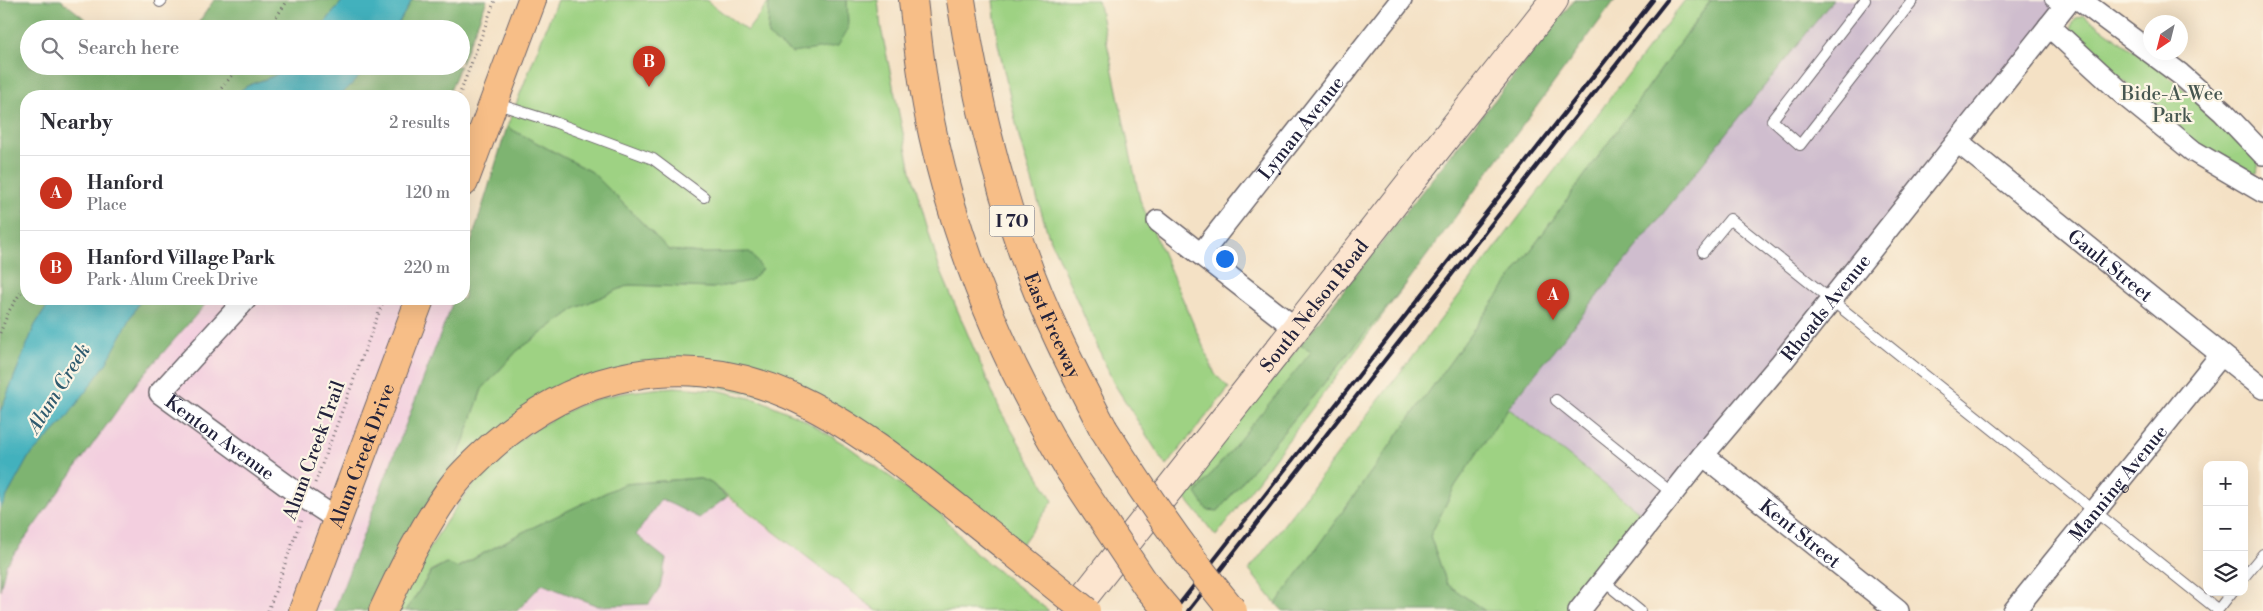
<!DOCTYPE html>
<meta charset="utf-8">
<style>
:root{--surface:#fff;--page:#f2f2f3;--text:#2b2b33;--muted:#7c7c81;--line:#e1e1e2;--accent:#c8321e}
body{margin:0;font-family:"Libre Bodoni",serif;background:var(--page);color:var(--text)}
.controls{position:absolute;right:15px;bottom:15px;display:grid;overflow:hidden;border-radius:10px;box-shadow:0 5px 20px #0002}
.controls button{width:45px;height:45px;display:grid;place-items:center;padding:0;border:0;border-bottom:1px solid var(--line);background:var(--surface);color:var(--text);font:25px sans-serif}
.compass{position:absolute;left:2143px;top:15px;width:45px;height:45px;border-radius:50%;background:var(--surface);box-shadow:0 5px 20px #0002;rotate:215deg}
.you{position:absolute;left:1224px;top:258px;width:18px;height:18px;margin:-12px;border:4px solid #fff;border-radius:50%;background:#1a73e8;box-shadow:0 0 0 8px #1a73e833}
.badge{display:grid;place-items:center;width:32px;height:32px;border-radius:50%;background:var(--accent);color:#fff;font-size:16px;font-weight:700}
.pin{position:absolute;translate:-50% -41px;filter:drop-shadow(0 1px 2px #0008)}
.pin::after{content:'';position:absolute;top:26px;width:18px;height:15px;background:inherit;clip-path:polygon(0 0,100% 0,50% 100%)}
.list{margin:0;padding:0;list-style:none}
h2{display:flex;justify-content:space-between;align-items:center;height:65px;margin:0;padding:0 20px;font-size:21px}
h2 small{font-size:16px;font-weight:400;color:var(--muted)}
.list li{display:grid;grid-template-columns:32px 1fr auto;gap:15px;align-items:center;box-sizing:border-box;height:75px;padding:0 20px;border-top:1px solid var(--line)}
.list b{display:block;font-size:19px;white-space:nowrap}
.list p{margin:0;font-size:16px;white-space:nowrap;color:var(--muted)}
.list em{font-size:16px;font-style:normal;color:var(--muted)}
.icon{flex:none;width:28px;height:28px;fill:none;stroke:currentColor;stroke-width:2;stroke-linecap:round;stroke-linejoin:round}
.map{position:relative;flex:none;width:2263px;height:611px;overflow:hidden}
.search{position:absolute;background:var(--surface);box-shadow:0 5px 20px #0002;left:20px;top:20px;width:450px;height:55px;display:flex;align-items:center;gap:12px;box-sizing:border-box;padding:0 18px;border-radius:28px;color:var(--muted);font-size:19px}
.panel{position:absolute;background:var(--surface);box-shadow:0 5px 20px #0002;left:20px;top:90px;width:450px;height:215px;border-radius:20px}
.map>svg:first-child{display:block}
.built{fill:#f3cfdf}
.industrial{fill:#cfbdce}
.green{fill:#9ed283;stroke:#607a5f}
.forest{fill:#7eb471;stroke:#506b56}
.water{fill:#42b1bd;stroke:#326a7c}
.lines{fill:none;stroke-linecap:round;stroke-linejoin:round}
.lane-casing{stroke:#6c656b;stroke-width:12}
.street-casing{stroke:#6c656b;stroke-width:24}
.secondary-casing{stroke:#6c656b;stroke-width:30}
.primary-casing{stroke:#6c656b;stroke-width:30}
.highway-casing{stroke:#6c656b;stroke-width:30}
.path{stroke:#6c656b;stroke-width:3;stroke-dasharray:1 4;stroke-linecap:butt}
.lane{stroke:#fff;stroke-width:10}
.street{stroke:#fff;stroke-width:21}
.secondary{stroke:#fce5cf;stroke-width:28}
.primary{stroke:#f7be87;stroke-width:28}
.highway{stroke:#f7be87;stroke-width:28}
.rail{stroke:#22223b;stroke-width:4}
.highway-bridge-casing{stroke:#6c656b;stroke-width:30;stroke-linecap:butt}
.highway-bridge{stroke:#f7be87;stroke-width:28}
.labels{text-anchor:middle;stroke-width:4.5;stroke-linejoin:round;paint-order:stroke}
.shield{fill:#fcf5e5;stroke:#63616e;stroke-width:1}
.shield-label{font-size:18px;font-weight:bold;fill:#22223b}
.park-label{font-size:19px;fill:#475751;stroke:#fcf5e5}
.street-label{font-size:19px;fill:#22223b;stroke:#fcf5e5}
.water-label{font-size:20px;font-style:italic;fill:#2f5b6f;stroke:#fcf5e5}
</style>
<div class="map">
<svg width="2263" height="611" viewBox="0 0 2263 611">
<rect width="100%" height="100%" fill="#fcf5e5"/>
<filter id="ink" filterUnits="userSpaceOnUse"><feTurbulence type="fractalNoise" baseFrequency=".02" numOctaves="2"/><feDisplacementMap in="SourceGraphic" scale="10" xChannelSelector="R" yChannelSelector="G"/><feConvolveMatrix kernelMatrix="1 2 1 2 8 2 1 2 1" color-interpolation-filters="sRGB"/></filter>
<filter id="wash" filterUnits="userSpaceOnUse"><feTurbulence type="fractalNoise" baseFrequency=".0096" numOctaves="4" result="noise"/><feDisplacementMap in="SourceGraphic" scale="20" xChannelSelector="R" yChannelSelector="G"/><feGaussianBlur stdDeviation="1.12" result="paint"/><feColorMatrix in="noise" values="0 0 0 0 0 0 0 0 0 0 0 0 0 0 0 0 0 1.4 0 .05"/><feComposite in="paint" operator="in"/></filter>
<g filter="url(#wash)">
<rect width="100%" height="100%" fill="#f4e1c5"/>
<path class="built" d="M210,299H432L452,305L334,611H0V590L6,565L139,380Z
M727,497L877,611H517L542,584L598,606L635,535L661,499L699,518Z"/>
<path class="industrial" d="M1833,0H2068L1647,518L1508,408Z"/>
<path class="green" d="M557,0H706L747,31L769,2L768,36L848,29L847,0H878L881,28L911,171L939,267L1001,412L1053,501L1022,544L836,411L623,367L453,471L482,389L517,351L576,308L629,285L713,288L701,253L669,250L592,172L507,127Z
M993,0H1098L1140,200L1215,374L1229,388L1166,466L1113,382L1048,234L1020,141L998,44Z
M1685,0H1711L1276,604L1249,570Z
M2083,15L2162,71L2206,108L2259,161L2257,173H2245L2196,147L2072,34L2071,26L2076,18Z
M1406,284L1216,536L1182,494L1300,345L1313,351L1196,493L1218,511Z
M674,387L717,390L762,401L801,418L849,447L940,513L975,553L1049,611H877L711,483L698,478L624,484L523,532L456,568L446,563L432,570L406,611H395C439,529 477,456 564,413C572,409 580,404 588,402C615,392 646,390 674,387Z
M1508,408L1647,518L1574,611H1485L1447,584L1430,536L1455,486Z"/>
<path class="forest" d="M0,0H61L98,29H29V66H287C273,83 247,79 236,96H26V299H52L35,325L0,412Z
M214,0H343L320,29H194Z
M412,0H487L461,64V29H395Z
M769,0H847L848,29L838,46L792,53L768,36Z
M1574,0H1615L1406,284L1218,511L1207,510L1196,493L1312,351L1300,345Z
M1711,0H1833L1508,408L1455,486L1430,536L1447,584L1485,611H1283L1276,604Z
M370,66H460L448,96H340Z
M507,127L592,172L669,250L701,253L750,252L762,269L750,281L713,288L629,285L576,308L517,351L482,389L453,471L414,529L368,611H334L454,299H464V266Z
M141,299H210L139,380L6,565L0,590V509L28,458L65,420Z
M698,478L711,483L727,497L699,518L661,499L636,535L666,559L660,587L649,604L598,606L542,584L517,611H406L432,571L446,563L457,568L523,532L624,484Z"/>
<path class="water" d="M343,0H412L395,29H320Z
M287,66H370L340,96H236C246,79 273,83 287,66Z
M52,299H141L106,364L65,420L28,458L0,509V412L35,325Z"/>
</g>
<g filter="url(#ink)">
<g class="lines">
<defs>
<path id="lane" d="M1865,0L1772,120L1800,145L1913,0
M2050,0L2062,9
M160,2L162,0
M494,103L554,122L653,159L704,197
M1703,252L1730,219L2218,610
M1556,400L1672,493
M2244,577L2263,554
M1602,580L1640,611
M2217,611L2232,592"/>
<g id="street">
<path d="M2080,0L2180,74L2223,112L2263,154"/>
<path d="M2049,26L2123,94L2193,151L2263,192"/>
<path id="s1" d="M1958,142L2263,388"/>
<path d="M1158,221L1295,328"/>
<path id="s2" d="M1201,254L1401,0"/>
<path id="s3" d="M246,299L160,393L297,493L337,519"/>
<path id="s4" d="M1703,455L1898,611"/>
<path id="s5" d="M1579,611L1703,455L1781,363L2070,0"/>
<path id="s6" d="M2014,611L2221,355"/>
</g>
<g id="secondary">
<path id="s7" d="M1073,611L1554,0"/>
</g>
<g id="primary">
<path d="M464,182L532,0"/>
<path id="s8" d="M303,611L420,299"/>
</g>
<g id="highway">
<path d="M913,0C918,45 923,90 933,135C959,253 1007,368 1070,471"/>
<path id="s9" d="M961,0C974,86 994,171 1023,253C1044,314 1074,372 1103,428"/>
<path d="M383,611C403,568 424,525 452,487C463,472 478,459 491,447C575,372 683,349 789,395C867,429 942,497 1009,549"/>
</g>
</defs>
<use href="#lane" class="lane-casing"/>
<use href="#street" class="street-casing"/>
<use href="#secondary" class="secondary-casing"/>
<use href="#primary" class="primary-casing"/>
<use href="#highway" class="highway-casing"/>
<path class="path" d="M268,29L288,0
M215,96L240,66
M459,96L495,0
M0,333L9,311L26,284
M315,483L384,299
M268,611L302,517"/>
<use href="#lane" class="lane"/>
<use href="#street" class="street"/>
<use href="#secondary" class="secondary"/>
<use href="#primary" class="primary"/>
<use href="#highway" class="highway"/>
<path class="rail" d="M1174,611L1653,0
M1188,611L1667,0"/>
<defs>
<path id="highway-bridge" d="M1103,428C1143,492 1185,553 1233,611
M1070,471L1146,585L1168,611
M1009,549L1086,611"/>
</defs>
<use href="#highway-bridge" class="highway-bridge-casing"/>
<use href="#highway-bridge" class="highway-bridge"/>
</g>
</g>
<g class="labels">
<rect class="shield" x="989.5" y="205.5" width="45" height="31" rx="4"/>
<g class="shield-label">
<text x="1012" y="227">I 70</text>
</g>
<g class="park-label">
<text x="2172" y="100">Bide-A-Wee<tspan x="2172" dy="22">Park</tspan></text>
</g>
<g class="street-label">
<text dy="7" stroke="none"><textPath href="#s2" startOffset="161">Lyman Avenue</textPath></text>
<text dy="7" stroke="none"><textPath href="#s1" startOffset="196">Gault Street</textPath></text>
<text dy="7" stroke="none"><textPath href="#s7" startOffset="389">South Nelson Road</textPath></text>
<text dy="7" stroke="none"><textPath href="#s5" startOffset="391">Rhoads Avenue</textPath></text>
<text dy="7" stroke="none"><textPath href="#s9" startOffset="339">East Freeway</textPath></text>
<text dy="7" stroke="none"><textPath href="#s3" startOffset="202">Kenton Avenue</textPath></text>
<text transform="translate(313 450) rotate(-70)" y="7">Alum Creek Trail</text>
<text dy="7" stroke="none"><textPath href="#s8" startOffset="166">Alum Creek Drive</textPath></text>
<text dy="7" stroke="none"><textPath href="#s6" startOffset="165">Manning Avenue</textPath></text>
<text dy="7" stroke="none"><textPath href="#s4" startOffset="125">Kent Street</textPath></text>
</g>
<g class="water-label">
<text transform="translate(58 388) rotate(-58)" y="7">Alum Creek</text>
</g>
</g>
</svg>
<div class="controls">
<button>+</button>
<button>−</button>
<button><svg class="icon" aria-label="layers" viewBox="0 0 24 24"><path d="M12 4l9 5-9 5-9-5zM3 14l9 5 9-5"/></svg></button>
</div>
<svg class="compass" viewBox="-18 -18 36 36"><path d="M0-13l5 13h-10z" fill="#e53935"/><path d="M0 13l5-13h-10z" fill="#7c7c81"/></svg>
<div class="you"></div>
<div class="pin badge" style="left:1553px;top:320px">A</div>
<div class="pin badge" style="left:649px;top:87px">B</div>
<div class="search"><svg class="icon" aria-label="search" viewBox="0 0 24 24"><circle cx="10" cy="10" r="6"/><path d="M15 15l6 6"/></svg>Search here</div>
<section class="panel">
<h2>Nearby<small>2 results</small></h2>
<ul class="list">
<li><span class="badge">A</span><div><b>Hanford</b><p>Place</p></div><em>120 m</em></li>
<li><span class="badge">B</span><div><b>Hanford Village Park</b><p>Park · Alum Creek Drive</p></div><em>220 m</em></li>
</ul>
</section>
</div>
